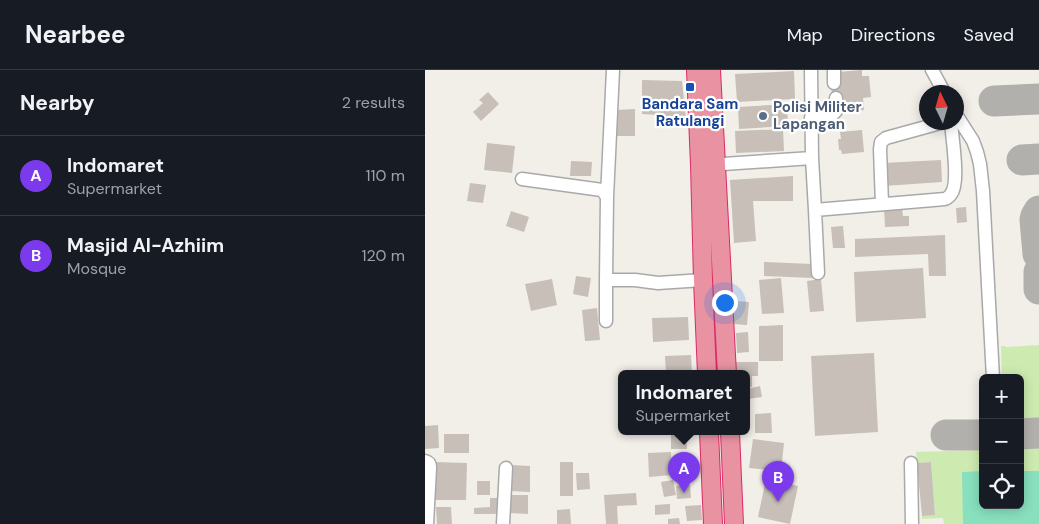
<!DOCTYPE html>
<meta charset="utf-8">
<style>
:root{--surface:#171b24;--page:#242831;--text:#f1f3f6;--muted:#9ea1a6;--line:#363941;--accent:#7c3aed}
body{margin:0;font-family:"DM Sans",sans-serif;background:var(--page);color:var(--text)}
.controls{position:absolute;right:15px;bottom:15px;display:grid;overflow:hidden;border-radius:8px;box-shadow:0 2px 12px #0003}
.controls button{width:45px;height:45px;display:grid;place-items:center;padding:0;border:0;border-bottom:1px solid var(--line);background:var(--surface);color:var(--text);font:25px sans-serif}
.compass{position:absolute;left:494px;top:15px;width:45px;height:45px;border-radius:50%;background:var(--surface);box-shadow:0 2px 12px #0003;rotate:355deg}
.you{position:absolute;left:299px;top:232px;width:18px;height:18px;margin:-12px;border:4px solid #fff;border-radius:50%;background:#1a73e8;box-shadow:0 0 0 8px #1a73e833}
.badge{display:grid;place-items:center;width:32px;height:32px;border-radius:50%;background:var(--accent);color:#fff;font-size:16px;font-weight:700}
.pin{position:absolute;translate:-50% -41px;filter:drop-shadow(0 1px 2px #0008)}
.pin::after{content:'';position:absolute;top:26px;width:18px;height:15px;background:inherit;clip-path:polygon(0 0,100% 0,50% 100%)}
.popup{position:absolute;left:193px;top:300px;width:132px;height:65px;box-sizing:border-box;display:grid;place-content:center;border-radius:8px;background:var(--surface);filter:drop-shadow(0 1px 4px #0005);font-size:16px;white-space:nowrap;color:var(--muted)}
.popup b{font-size:19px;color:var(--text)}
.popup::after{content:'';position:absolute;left:50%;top:100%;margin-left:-10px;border:10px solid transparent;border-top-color:var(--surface)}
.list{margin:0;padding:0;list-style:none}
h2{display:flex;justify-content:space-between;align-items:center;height:65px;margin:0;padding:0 20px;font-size:21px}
h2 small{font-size:16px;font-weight:400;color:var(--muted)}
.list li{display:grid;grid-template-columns:32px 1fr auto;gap:15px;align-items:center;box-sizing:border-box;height:80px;padding:0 20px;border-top:1px solid var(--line)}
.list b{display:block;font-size:19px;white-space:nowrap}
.list p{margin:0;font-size:16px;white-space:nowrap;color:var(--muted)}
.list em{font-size:16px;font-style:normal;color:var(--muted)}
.icon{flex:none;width:28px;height:28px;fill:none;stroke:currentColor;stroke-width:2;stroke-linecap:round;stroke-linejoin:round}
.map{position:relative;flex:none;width:614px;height:454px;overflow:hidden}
header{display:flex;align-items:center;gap:30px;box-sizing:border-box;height:70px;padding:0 25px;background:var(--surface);border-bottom:1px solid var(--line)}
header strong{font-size:24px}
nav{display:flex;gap:28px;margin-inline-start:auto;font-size:18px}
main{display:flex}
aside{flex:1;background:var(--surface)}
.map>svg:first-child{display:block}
.grass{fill:#cdebb0}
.pitch{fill:#88e0be}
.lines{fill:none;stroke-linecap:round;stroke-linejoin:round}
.taxiway{stroke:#b1b0ac;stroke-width:31}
.building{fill:#c7bfb8}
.minor-casing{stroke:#a9a9a9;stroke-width:15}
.highway-casing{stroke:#dc2a67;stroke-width:20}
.minor{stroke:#fff;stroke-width:12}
.highway{stroke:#e892a2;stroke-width:18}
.transit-dot{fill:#1a4fb4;stroke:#fff;stroke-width:2}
.service-dot{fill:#5c6f8a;stroke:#fff;stroke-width:2}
.labels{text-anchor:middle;stroke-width:4.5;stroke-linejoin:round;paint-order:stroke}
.transit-label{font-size:15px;font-weight:bold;fill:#164399;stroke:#fff}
.service-label{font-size:15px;font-weight:bold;fill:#4e5e75;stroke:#fff;text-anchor:start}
</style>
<header>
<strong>Nearbee</strong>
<nav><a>Map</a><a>Directions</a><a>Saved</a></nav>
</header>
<main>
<aside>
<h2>Nearby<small>2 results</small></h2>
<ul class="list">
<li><span class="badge">A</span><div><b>Indomaret</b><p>Supermarket</p></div><em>110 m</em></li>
<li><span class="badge">B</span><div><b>Masjid Al-Azhiim</b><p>Mosque</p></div><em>120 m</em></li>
</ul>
</aside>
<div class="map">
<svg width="614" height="454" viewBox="0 0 614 454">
<rect width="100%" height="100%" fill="#f2efe9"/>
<path class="grass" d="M614,275V352L595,353V308H577L576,276H580L581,277Z
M614,376V454H519L518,448L497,449V446L510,444L506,392L492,393L491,382L558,380V435H595V378Z"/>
<path class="pitch" d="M558,401V435H595V401H614V454H538L537,402Z"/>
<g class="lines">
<path class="taxiway" d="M569,31L614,29
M597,90L614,89
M614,141L611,146L610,150L613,184L614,185
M614,202V219
M595,364L614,363
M521,365H558"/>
</g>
<path class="building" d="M437,0V6H444L446,27L438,28L439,40L415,42L407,28L406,13L413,2Z
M369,1L370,29L312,32L310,4Z
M217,10L257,11L262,57L235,58L232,45L217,44Z
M63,22L74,34L56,51L48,42L58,33L54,30Z
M362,34L363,56L314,59L313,37Z
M210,39V66H192L191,40Z
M358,59L359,81L311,83L310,61Z
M437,60L439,82L417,84L416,80H414L413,69H416L415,62Z
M62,73L90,76L87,103L59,100Z
M516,90L517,112L459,116L458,93Z
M146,91L167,92L166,106H145Z
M368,106V131H328L331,171L309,173L305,110Z
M45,113L61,115L58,133L42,131Z
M477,137L478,146H484V156L460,157L459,138Z
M541,137L542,152L532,153L531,138Z
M86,141L104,147L99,162L81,156Z
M418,156L420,178H408L406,157Z
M520,165L521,206H504L503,184L430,187V169Z
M339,192L388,194V208L339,206Z
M498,198L501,248L431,252L429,202Z
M151,206L166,208L163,227L148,224Z
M356,208L359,243L337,244L334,210Z
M127,209L132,235L106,241L100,214Z
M396,209L399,241L385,242L382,211Z
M310,231L324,232L322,255L308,254Z
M172,238L175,270L160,271L157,240Z
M263,247L264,270L228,272L227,248Z
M358,255V291H334V256Z
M323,262L324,282L312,283L311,263Z
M449,283L453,362L390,366L386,286Z
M266,285L267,304L241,303L240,286Z
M311,292H333V306H327V317H322V304H311Z
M335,316L337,327L322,329V319Z
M346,343L347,363H330V344Z
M13,355L14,378L0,379V356Z
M246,362H262V379H246Z
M19,364H44V383H19Z
M328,369L359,373L356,401L324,398Z
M246,382L247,405L224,407L223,383Z
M10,392L42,393L41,430H9Z
M135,392H148V426H135Z
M506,392L510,445L497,446L492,393Z
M86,395L105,396V422L86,421Z
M151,403H164L165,419L152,420Z
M341,409L373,416L365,454L333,447Z
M248,410L251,425L239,427L236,412Z
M52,411H65V425H52Z
M265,415L266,428L252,429L251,416Z
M211,423L212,435L192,436L193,454H181L179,425Z
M85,425H103V444L84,443Z
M65,428H75L76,444H49V438L65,437Z
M245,434V444L230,445V435Z
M276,435L277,450L262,451L260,436Z
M11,437H26L27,454H12Z
M145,439L146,454H132V440Z
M254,448L255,454H243V449Z"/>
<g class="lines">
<defs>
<path id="minor" d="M386,0L387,88L390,140L520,129C521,129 525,126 526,124C535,113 527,68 526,52
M409,0V13
M507,0L519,22
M532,46L548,71L552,82L555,94L558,121L568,308
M386,48L408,44L411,41V28
M283,95L387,88
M97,109L177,120L182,127L181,210H210L233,213L278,210
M182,127L188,0
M457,134L455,79L456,72L461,68L519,52
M390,140L393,203
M181,251V210
M0,391C4,392 5,393 5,398L2,454
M486,393L487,454
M78,454L81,398"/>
<path id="highway" d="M271,0L275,95L278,210L282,304
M286,0L302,304
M284,362L288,454
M305,362L309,454"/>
</defs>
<use href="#minor" class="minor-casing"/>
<use href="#highway" class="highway-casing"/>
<use href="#minor" class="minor"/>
<use href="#highway" class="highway"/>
</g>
<rect class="transit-dot" x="260" y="12" width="10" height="10" rx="2.5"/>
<circle class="service-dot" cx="338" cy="46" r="5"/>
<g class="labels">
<g class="transit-label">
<text x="265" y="39">Bandara Sam<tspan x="265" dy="17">Ratulangi</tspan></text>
</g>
<g class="service-label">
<text x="348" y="42">Polisi Militer<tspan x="348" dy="17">Lapangan</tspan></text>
</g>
</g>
</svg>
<div class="controls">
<button>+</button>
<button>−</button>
<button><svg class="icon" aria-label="locate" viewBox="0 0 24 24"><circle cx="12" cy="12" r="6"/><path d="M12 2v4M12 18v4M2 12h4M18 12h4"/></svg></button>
</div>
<svg class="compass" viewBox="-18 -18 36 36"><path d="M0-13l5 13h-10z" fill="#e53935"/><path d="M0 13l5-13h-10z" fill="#9ea1a6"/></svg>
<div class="you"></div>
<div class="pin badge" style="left:259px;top:423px">A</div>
<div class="popup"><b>Indomaret</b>Supermarket</div>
<div class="pin badge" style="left:353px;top:432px">B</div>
</div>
</main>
